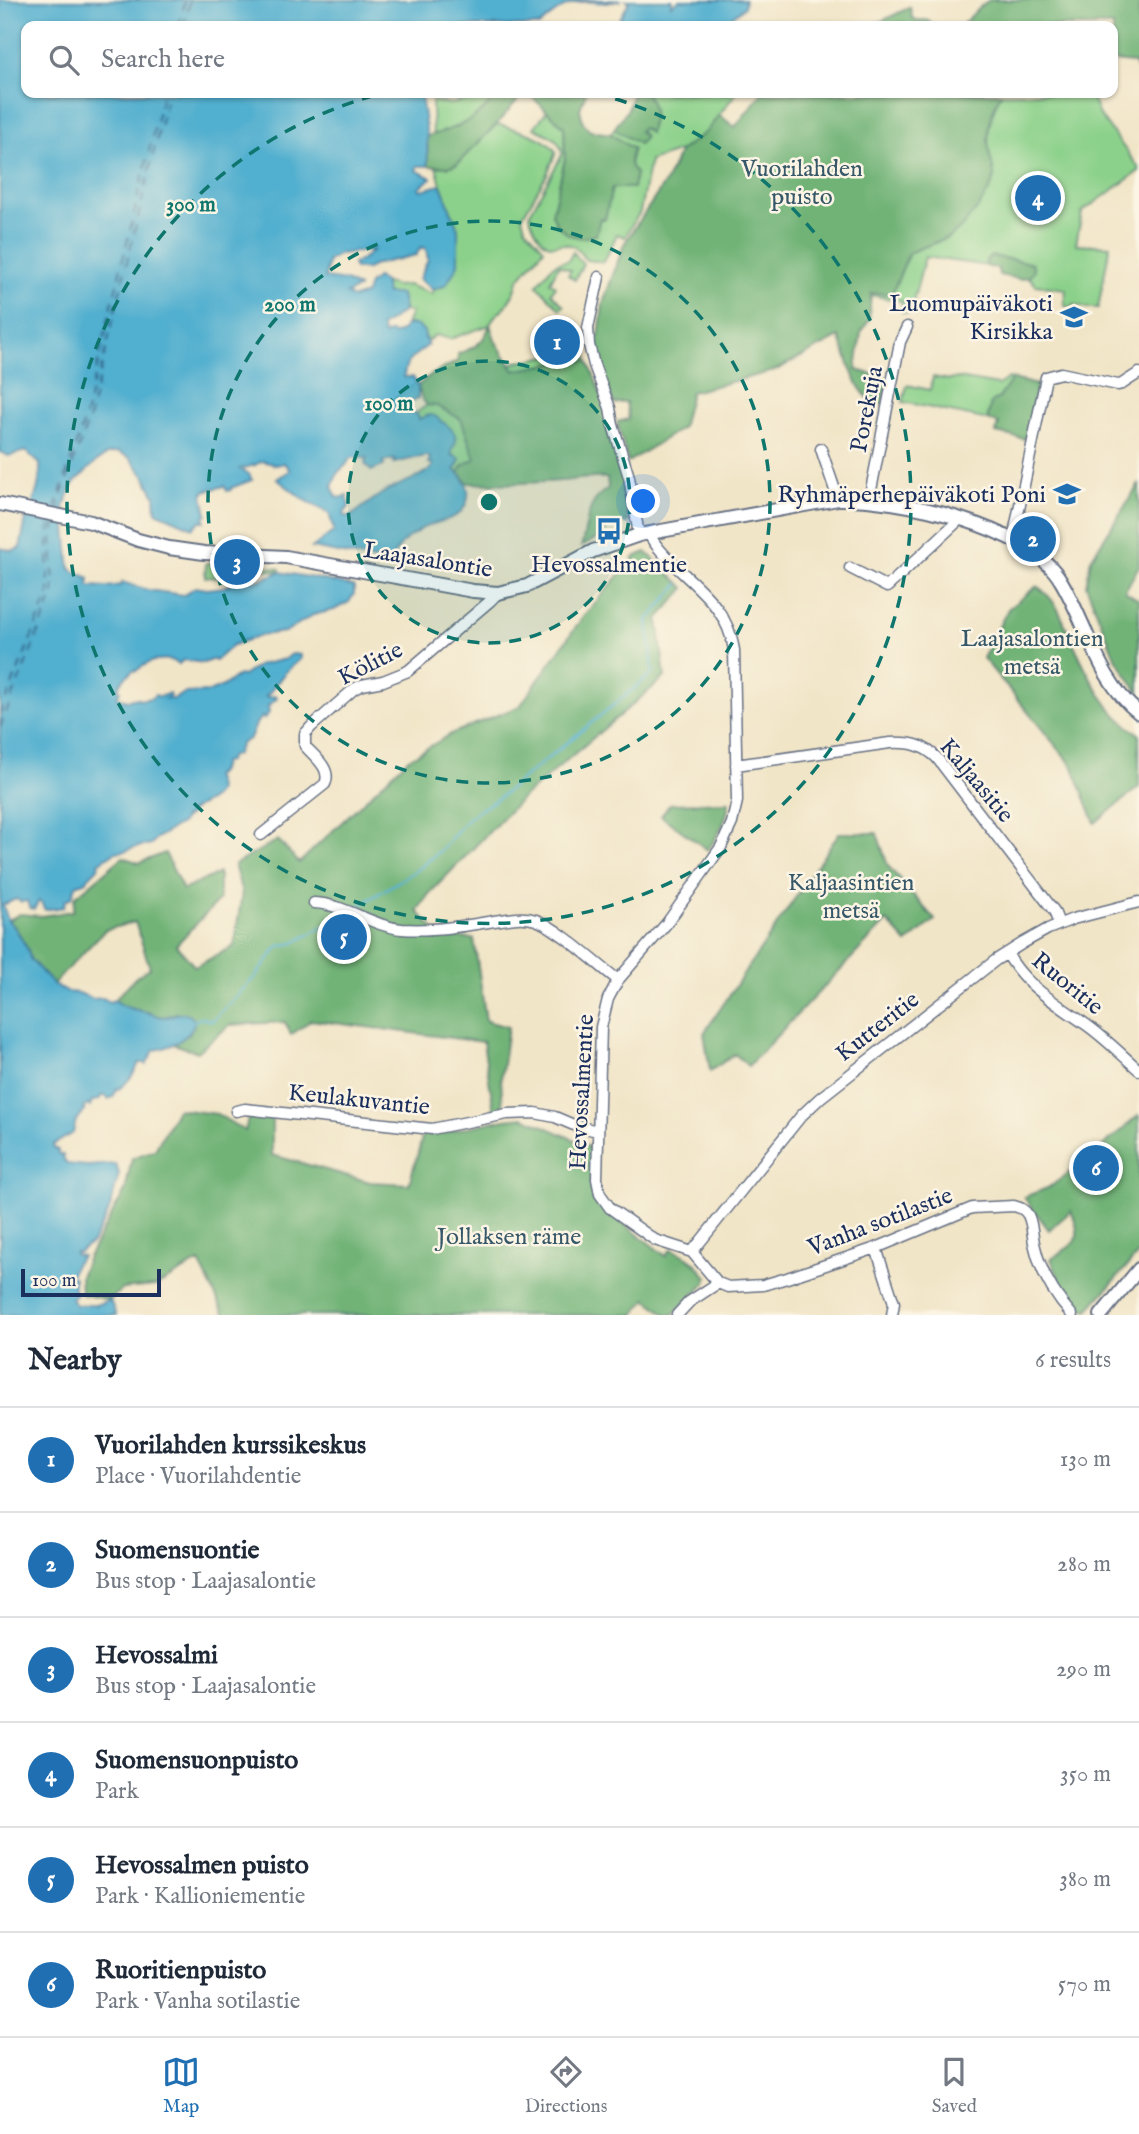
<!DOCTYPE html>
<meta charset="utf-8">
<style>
:root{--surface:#fff;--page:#f6f6f7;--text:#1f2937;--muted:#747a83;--line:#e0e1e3;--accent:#1f6fb2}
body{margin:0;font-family:"IM FELL English",serif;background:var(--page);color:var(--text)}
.scale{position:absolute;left:21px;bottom:18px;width:140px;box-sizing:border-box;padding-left:7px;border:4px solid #1b2f5e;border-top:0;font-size:19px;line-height:24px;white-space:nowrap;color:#1b2f5e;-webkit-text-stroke:5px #fcf5e5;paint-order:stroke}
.you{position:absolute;left:644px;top:502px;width:24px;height:24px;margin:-18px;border:5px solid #fff;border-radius:50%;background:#1a73e8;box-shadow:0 0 0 10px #1a73e833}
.badge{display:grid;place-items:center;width:46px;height:46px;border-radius:50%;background:var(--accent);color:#fff;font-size:23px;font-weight:700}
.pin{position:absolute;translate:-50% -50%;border:4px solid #fff;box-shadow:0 2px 7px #0006}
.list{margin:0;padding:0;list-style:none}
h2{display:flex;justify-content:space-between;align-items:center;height:91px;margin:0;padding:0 28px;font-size:30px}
h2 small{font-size:23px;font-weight:400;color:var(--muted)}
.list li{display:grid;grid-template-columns:46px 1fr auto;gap:21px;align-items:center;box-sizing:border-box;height:105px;padding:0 28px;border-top:2px solid var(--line)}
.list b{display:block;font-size:26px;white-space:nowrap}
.list p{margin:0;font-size:23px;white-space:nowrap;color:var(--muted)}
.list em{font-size:23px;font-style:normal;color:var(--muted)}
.icon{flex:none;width:38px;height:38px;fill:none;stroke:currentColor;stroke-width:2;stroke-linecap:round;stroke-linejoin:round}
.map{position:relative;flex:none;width:1139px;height:1315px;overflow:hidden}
.search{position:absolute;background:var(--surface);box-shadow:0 2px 5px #0004;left:21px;right:21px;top:21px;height:77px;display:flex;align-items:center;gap:18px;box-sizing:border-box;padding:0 24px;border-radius:14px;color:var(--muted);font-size:26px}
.sheet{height:721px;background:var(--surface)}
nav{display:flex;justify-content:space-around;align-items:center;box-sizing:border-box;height:98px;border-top:2px solid var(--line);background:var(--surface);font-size:19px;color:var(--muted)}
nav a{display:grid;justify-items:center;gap:4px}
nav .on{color:var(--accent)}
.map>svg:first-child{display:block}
.green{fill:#8cd18b;stroke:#548074;stroke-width:2}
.forest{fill:#71b377;stroke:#46716a;stroke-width:2}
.water{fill:#51afcf;stroke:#366f96;stroke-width:2;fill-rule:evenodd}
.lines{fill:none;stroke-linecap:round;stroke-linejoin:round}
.stream{stroke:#51afcf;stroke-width:2.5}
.ferry{stroke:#2b5580;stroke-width:2;stroke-dasharray:9 7;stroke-linecap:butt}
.minor-casing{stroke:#666f83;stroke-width:13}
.major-casing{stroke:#666f83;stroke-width:16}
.minor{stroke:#fff;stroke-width:10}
.major{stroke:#fff;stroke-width:12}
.ring{fill:none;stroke:#0f766e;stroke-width:3.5;stroke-dasharray:12 9}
.labels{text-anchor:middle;stroke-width:5;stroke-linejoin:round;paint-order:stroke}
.park-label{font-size:24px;fill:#375869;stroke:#fcf5e5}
.poi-label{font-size:24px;fill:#1b2f5e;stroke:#fcf5e5;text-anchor:end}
.street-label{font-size:24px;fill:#1b2f5e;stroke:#fcf5e5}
.centre{fill:#0f766e;stroke:#fcf5e5;stroke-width:3.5}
.ring-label{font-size:21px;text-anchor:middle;font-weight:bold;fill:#0f766e;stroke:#fcf5e5;stroke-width:5;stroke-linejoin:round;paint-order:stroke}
</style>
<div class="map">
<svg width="1139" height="1315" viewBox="0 0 1139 1315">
<rect width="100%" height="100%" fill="#fcf5e5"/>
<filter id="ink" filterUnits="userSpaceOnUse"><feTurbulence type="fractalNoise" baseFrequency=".0143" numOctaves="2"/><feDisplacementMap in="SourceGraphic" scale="14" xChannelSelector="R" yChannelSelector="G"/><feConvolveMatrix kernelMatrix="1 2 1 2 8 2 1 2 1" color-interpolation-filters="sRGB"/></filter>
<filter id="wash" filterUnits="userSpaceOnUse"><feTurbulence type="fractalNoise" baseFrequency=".00686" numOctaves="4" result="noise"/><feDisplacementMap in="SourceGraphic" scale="28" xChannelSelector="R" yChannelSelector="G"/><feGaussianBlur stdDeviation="1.57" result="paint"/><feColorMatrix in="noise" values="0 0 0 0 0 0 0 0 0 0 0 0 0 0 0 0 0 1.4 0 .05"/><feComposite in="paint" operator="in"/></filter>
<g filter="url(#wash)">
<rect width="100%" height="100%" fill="#f1e5c7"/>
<path class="green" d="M491,93H494C489,116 454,130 433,135L432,101L452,104Z
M633,93H736L706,132L680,151L650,161L640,212L625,237L617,234L604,262L586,260C579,251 575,244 563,244C559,244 555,246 551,245C540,244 530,222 530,213L562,155C561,138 548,135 534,128L547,111L564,127L565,159L553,215L605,219L615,172L611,134L628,109Z
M996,93H1067L1091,95L1098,113L1139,168V171L1082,212L1076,244L1110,246L1098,308H1087L1073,304L1072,307L1064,306L1066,289L1036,285L1023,271L925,257L910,313L902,312V301L865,294L984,131Z
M496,124C514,129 545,135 556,152L547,174L522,217L525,227L544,249L518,280L515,291L506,306L494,317L490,325L450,339L436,335L427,341L411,324L406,325L411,312L404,311L403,301L387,294L384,282L396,286L408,285L432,294L433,290L446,285L458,229L441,185L436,166L448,167L457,164Z
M573,252L583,264L575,280L568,275L571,270L559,265L550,282L556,286L551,293L564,306L560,309L537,285C548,273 551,261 568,261Z
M573,323H576L582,338L588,361H566L514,371L510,364L571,351L570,346L578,343Z
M933,377L950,380L958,378L998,385L1009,378L1037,385L1026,439L996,433L998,422L903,402L907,385L930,390Z
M427,405L437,406L461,418L475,459L465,464L459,472L455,470L460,459L452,455C451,441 443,419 430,415L419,419L415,414Z
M206,563L255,564L280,569V572L256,568L234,572L226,578L205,577Z"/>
<path class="forest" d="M990,0H1139V75L1134,63L1113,61V26H961L983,4Z
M910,7L912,18L917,20H928L933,26H872Z
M494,93H586L580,109L583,122L590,131L611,134L633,149C630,158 627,166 636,173L633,188H612L605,219L600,218L596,235L582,238L569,235L557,225L552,214L565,159L564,127L531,96L529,98L523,94L493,128L457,164L448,167L428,166L427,136C449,131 488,117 494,93Z
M633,93H646C655,107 655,118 649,133L643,128L639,131L645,137L639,144L614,129L628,109Z
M762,93H1001C992,110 986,130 989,150C990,159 994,168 994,177C992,193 963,229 949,237C936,243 922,247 909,253L892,294L871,293L869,320L861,333L856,370L888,378L882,405C854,398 849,359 839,337L774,371L691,392L682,428L628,462L617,422L629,419L626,402L614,404C605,382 592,359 593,336H599L603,303L624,244L666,181L680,151L706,132L719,115L735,127Z
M991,256L1032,263L1034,270L1029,277L1019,279L999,275L998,269L986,266V260Z
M490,325L496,342L514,371L566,361H588L609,414L627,486L622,491L629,522L607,527L603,535L581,547C589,522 584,505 608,488L607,478C592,477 578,479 563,481C531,483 500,485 468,483L459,472L465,464L475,459L461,419L437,406L427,405L422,399L418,386L429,376L458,361V354C477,347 483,343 490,325Z
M1012,379L1037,385L1026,439L996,433L999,423L987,420L991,402L999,398Z
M1139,484V566L1125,591L1139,600V693L1115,657L1086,585L1091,559Z
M646,552L685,588L658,619L665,677L521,799L429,894L417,911L440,936L474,939L486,1021L508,1027L501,1079L503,1109L494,1111L483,1042L311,1020L291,1035L285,1022L230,1025L197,1052L173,1044L189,1034L177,1013L164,1017L156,1016L150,1013L124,1007L114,1000L136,977L150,968L135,922L105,930L53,984L30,959L28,950L16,929L8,920L20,914L41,916L73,911L75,897L123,857L139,863L165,853L183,890L219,873V900L176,945L195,967L234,946L242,893L234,865L278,840L299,863L407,760L453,733L520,706L582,618L636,556Z
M1037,586C1057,601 1060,613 1070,636C1087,672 1103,711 1139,734V787L1095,823L1072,765L983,658L1008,609Z
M729,802C727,821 718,835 708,850L661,816L670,804Z
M839,833H877L888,866L935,920L907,943L887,921L748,1066L735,1054L710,1071L704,1033Z
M177,1109L217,1114L245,1131L249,1114L272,1116V1155L370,1182L409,1184L421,1142L422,1132L442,1133L505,1119L524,1117L586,1145L593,1151L591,1178L593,1200L666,1256L671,1249C688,1256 697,1262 707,1278L706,1283L672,1315H666L647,1299L634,1315H225L199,1262L156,1286L122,1289L110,1300L81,1294L80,1276L88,1257L125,1191L132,1158L155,1150Z
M1139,1115V1253L1088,1310C1066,1304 1059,1278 1051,1259C1075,1243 1085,1241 1071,1211L1049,1230L1024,1197L1050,1187L1100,1149Z"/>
<path class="water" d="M0,0H621C608,5 596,1 582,2C564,3 552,15 539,26H26V93H425L421,96L427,136L428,166H417L416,170L431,178L419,188L421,190L441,185L458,229V265L446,285L433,290L419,279L428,260L426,249L421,247L416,255L377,264L367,269H355L353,264C360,261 369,254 373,250L340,254L328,261L325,278L346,281L359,288L346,294L353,298L366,294L369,284L377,278L384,282L387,294H401L404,311L381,327L384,335L391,332L393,335L402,331L406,325C414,323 418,326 424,331L425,339L428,345C416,356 405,358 404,377H413L418,386V398C412,400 409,406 404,409L417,414L419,419C421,418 429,415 431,415C434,415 439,419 441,421C451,427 462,437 452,449V455L460,459L455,470C470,481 473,499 460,513C451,521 434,522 423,528C419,531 414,534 409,537C401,542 394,555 388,563L312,548L334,531L329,513L303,499L277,479L290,470L284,463L277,465L262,461L255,465L240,469L249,474L252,480L231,488V490L227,491L225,486L204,491L203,496L207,514L204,516L205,521H200L193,528L156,512L155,496L145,477L130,458L119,452L108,454L97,461L73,484L64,507L70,569L89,578V586L107,587L122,585V582L148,590L184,595L195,587L207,589L224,587L241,579L259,580L280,572L325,580L354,587V594L349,602L334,610L313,615L285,632L262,635L233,645L216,660H211L204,663L183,660L179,664C163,655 149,660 136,671L134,670C126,677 122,678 118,689L120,691L117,697L128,700L138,698L139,700L152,698L155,695L160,697L169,693L170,696L166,699H173L185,693L209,692L223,686L239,675L243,676L259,665L285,659L292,654L301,655V658C296,664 289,668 284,674C276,683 275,688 266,696L267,697L276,696L277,698L268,706L269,713L264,719L262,717L257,722L250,738L241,744L236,755L231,756L228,761L223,762L221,770L214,777C228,800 200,802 190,812V815L184,818L182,823L157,838L151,844L132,848L126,851L115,852L99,863L98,868L88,878L87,881L76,885L72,897L65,901L64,907L45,910L41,902L39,901L34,909L30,908L27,901L21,902L16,899L3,905L8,920L16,929L28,950L30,959L53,984L67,992L79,993L93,999L103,998L110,1002L114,1000C126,1009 135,1009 149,1013C155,1014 159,1018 165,1017C173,1016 178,1011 186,1014C204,1019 187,1036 179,1041C172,1045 162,1050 154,1050L146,1065L144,1063H139C135,1074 128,1082 119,1089L117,1088L113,1097L108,1099L106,1096H101L99,1100L92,1101L90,1107L88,1105L83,1108L85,1111L76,1120L73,1133L53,1145L54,1148L58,1150V1154L63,1155L64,1160L67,1164L87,1166L116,1164L119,1174L109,1211L92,1243L78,1252H75L74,1254L82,1256L74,1266L70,1277H74V1291L76,1293L71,1299L76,1305H95L110,1300L116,1315H0V548L13,551L20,548L26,519L29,517C34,497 41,485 40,464L26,451L8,456L0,452ZM428,456L430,458L428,463L433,464L431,469C415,480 397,484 381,494C370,501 360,510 349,517L345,516L344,513L349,507L347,495L341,498L337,497L332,487L338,472L346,465L350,458H367L365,464L371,471L384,466L383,462L395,459L394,463C406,461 416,457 428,456Z
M626,0H672L671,5L679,0H745L744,7L722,26H616L629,2Z"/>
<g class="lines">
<path class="stream" d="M357,907L417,870L442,849L469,817L500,797L653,673L648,620L679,584
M194,1021L202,1018L212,1021L255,977L279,946L294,943L342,916"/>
<path class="ferry" d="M179,26L185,0
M184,26L190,0
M55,508L84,421L163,93
M58,511L63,491L89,419L168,93
M0,715L49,594L48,539L52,520
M0,728L54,594L52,536L56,520"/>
</g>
</g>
<g filter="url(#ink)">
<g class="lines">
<defs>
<path id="minor" d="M599,277L588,328L589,345L594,365L610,408L613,425L629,477L639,535
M821,449L838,499
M869,500L900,342L907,327
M648,533C674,577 726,594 734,650L737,801L732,823L721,847L667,923L618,980L608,999L601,1027L597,1179L600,1194L610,1208L655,1240L692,1252L718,1283L728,1287L763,1285L787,1278L876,1248L972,1208L1014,1206C1021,1208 1024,1209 1028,1215C1033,1225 1032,1237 1035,1247C1041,1273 1055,1296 1072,1315
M1013,539L1046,377L1061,373L1118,385L1122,384L1139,373
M850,568L887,587L960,519
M736,765L890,743C909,742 923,744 937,758L1054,911L1059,924
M261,835L325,784C332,769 315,757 305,746V734L311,727L354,689L362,685L383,681L408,671L490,601L498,593
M314,903C345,904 371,926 402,929C429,931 460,927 488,922C504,920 519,915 536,920C557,927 598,965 618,980
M1007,953C1025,987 1058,1004 1088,1026C1106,1039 1122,1055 1139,1070
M236,1111L245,1109L432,1129L507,1114L535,1113L555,1117L576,1126L598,1131
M876,1248L894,1303L892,1315
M692,1252L801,1116L820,1098L996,960L1023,943L1048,929L1073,919L1139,902
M677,1315L689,1302L718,1283"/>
<path id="major" d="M0,504L91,522L138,540L169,548L204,553L286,557L473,591L498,593L527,586L593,551L639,535L838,499C897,497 1030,526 1061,581C1087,624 1098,681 1139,713
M1101,1315L1139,1269"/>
</defs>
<use href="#minor" class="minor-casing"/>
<use href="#major" class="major-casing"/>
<use href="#minor" class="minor"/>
<use href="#major" class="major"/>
</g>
</g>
<circle cx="489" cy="502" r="141" fill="#0f766e" fill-opacity=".12"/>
<g class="ring">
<circle cx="489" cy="502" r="141"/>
<circle cx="489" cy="502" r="281"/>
<path d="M595 93A422 422 0 1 1 383 93"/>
</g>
<defs>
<symbol id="school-bare" viewBox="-9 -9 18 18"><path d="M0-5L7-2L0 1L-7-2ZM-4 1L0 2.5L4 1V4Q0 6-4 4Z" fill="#1f6fb2" stroke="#fcf5e5" stroke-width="2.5" paint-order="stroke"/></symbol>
<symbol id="bus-bare" viewBox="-9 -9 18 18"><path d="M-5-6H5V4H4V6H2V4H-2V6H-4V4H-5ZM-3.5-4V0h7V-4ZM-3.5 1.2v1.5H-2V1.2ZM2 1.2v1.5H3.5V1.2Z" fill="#1f6fb2" stroke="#fcf5e5" stroke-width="2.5" paint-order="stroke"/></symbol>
</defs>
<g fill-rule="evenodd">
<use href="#school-bare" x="1055" y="298" width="38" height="38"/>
<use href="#school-bare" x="1048" y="475" width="38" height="38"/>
<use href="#bus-bare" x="590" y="512" width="38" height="38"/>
</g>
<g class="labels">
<g class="park-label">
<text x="802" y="176">Vuorilahden<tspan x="802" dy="28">puisto</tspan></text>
<text x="1032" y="646">Laajasalontien<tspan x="1032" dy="28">metsä</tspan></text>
<text x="851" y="890">Kaljaasintien<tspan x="851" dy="28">metsä</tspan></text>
<text x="509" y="1244">Jollaksen räme</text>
</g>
<g class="poi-label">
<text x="1053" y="311">Luomupäiväkoti<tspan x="1053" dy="28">Kirsikka</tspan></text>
<text x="1046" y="502">Ryhmäperhepäiväkoti Poni</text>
<text x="609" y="572" text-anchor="middle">Hevossalmentie</text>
</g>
<g class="street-label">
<text transform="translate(866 409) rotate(-79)" y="8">Porekuja</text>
<text transform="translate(428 559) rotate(9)" y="8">Laajasalontie</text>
<text transform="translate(370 663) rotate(-27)" y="8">Kölitie</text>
<text transform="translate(977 780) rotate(50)" y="8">Kaljaasitie</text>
<text transform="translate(1068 983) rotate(39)" y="8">Ruoritie</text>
<text transform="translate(877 1026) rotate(-38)" y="8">Kutteritie</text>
<text transform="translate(581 1092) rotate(-87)" y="8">Hevossalmentie</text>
<text transform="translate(359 1099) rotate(6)" y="8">Keulakuvantie</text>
<text transform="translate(880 1221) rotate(-21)" y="8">Vanha sotilastie</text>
</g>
</g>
<circle cx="489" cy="502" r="10" class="centre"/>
<g class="ring-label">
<text x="191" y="211">300 m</text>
<text x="290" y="311">200 m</text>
<text x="389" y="410">100 m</text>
</g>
</svg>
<div class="scale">100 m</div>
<div class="you"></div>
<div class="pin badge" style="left:557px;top:342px">1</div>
<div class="pin badge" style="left:1033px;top:539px">2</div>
<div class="pin badge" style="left:237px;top:562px">3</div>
<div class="pin badge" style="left:1038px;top:198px">4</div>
<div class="pin badge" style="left:344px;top:937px">5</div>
<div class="pin badge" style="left:1096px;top:1168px">6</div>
<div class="search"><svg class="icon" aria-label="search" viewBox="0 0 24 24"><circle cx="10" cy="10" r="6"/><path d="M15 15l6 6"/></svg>Search here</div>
</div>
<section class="sheet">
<h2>Nearby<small>6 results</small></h2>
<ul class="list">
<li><span class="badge">1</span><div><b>Vuorilahden kurssikeskus</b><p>Place · Vuorilahdentie</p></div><em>130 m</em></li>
<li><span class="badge">2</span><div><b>Suomensuontie</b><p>Bus stop · Laajasalontie</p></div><em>280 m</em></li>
<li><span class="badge">3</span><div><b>Hevossalmi</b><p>Bus stop · Laajasalontie</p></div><em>290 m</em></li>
<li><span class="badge">4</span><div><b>Suomensuonpuisto</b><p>Park</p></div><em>350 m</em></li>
<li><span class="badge">5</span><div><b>Hevossalmen puisto</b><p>Park · Kallioniementie</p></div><em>380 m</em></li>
<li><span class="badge">6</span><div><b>Ruoritienpuisto</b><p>Park · Vanha sotilastie</p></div><em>570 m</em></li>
</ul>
</section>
<nav>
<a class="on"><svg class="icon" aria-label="map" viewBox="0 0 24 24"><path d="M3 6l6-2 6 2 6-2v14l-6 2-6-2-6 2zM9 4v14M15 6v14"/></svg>Map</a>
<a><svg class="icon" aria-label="directions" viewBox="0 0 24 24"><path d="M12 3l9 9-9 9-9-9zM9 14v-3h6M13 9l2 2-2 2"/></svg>Directions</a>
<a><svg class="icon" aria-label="saved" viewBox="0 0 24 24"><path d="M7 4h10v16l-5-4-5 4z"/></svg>Saved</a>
</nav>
